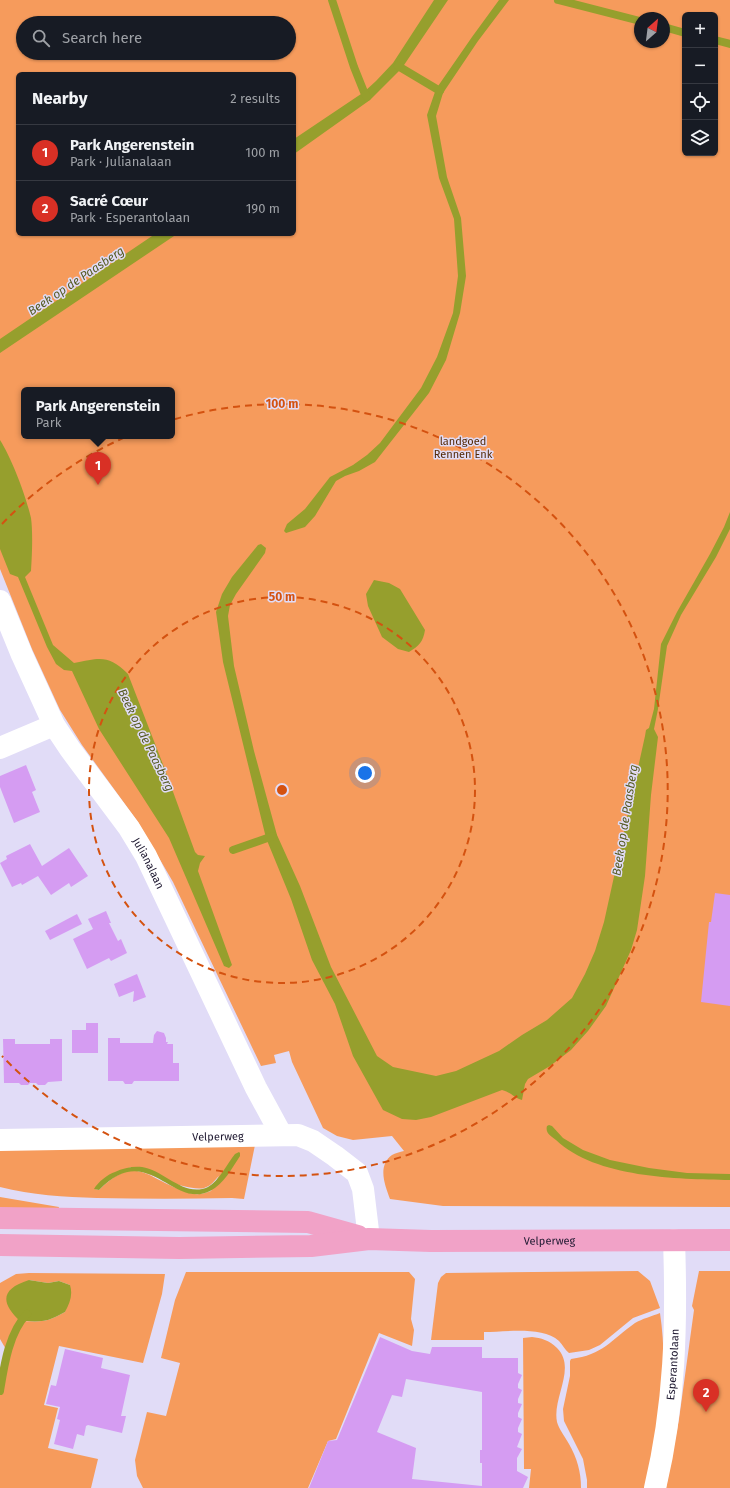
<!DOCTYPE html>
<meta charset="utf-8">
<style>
:root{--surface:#171b24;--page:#20242c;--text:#f1f3f6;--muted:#9ea1a6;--line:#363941;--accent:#d93025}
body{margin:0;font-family:"Fira Sans",sans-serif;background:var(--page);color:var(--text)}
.controls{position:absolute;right:12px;top:12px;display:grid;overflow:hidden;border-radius:6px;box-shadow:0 1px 3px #0004}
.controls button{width:36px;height:36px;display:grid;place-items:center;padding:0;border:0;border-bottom:1px solid var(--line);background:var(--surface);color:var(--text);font:20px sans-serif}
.compass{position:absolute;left:634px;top:12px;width:36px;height:36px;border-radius:50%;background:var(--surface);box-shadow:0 1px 3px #0004;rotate:28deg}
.you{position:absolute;left:365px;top:773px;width:14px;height:14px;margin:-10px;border:3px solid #fff;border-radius:50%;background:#1a73e8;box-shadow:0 0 0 6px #1a73e833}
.badge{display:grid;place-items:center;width:26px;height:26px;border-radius:50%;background:var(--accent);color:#fff;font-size:13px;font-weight:700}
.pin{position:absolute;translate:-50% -33px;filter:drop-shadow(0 1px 2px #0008)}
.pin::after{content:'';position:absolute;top:21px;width:14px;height:12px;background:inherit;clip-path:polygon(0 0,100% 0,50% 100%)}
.popup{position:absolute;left:21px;top:387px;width:154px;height:52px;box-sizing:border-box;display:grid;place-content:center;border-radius:6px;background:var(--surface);filter:drop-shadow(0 1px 3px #0005);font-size:13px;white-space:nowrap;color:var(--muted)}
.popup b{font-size:15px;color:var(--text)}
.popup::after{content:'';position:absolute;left:50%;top:100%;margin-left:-8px;border:8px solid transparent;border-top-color:var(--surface)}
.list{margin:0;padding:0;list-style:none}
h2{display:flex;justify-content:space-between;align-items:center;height:52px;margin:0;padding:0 16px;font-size:17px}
h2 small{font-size:13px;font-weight:400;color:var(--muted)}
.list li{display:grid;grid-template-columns:26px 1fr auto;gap:12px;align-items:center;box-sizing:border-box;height:56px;padding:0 16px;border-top:1px solid var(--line)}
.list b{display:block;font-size:15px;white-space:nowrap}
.list p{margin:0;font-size:13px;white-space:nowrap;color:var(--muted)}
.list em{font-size:13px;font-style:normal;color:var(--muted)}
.icon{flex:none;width:22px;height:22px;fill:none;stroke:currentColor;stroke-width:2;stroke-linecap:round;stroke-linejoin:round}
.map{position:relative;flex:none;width:730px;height:1488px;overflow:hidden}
.search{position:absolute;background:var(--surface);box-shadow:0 1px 3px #0004;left:16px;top:16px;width:280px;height:44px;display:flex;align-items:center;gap:10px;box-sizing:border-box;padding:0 14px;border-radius:22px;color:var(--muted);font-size:15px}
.panel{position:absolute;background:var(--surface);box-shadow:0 1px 3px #0004;left:16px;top:72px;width:280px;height:164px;border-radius:6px}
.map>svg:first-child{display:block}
.green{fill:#f69b5c;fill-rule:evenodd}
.water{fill:#969f2d}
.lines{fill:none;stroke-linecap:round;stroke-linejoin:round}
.stream{stroke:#969f2d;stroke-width:8}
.building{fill:#d59cf2;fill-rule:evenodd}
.minor{stroke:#fff;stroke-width:22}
.major{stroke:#f1a2c7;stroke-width:22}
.ring{fill:none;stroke:#d45210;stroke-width:2;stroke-dasharray:7 5}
.labels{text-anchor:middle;stroke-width:3;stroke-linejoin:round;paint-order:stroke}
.park-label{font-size:11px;fill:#542905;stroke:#e1dcf7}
.street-label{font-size:11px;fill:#1e1830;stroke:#e1dcf7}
.water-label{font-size:12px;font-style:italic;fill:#565b22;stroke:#e1dcf7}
.centre{fill:#d45210;stroke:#e1dcf7;stroke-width:2}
.ring-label{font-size:12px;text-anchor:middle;font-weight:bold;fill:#d45210;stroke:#e1dcf7;stroke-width:3;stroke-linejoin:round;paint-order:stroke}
</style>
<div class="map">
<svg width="730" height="1488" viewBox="0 0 730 1488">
<rect width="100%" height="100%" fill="#e1dcf7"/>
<path class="green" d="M0,0H730V1207L443,1206L390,1199C385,1185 377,1166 392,1155C395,1153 400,1152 404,1151L392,1136L353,1140L337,1136L323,1128L292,1062L289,1051L274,1055L276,1063L261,1066L173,882L138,822L82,745L60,710L32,649L0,569ZM685,15H715V153H685ZM640,18H664V42H640ZM23,23H289V53H23ZM18,74H294V234H18ZM24,390H172V436H24Z
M255,1145L244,1199L232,1198C187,1199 142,1199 97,1198C64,1197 32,1195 0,1187V1150ZM131,1167C147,1173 189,1192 204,1188C211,1186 214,1181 219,1176L211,1191C207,1192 203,1194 199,1194C193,1195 187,1192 181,1190C144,1176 135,1155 99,1190L95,1189L102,1181Z
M0,1197L59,1207L58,1211L0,1209Z
M638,1271L650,1281L660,1308L633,1318L600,1345L589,1350L569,1353C565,1350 563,1345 559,1341C542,1326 506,1332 484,1332V1340H431L438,1283L441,1277L446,1273Z
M699,1271H730V1488H666L679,1419L694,1310L692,1306Z
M186,1272H409L415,1279L411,1319L414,1330L412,1346L379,1333L336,1439L328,1441L308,1488H143L137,1476L135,1460L147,1412L166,1416L180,1363L161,1358L175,1300Z
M29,1273L165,1274L162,1294L143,1363L59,1346L44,1405L58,1408L48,1448L98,1459L91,1488H0V1391L7,1351L0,1339V1283L16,1274ZM29,1280L48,1283L59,1281L70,1285L65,1312C61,1314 58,1316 53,1318C43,1323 30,1321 20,1321Z
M660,1313C665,1347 665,1384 659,1418C655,1441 650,1465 645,1488H587V1480L583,1459L564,1421L563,1409L570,1376V1361L571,1359C603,1355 611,1340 635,1323C642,1319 652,1316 660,1313Z
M532,1337C541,1338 549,1340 557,1348C577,1368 552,1398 557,1422C559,1429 565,1437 569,1444C577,1458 581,1472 581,1488H529L531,1469H524L523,1338Z"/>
<path class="water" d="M434,0H448L402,68L370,100L294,154V139L364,92L376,81L393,63Z
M499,0H509L478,41L443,93L436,116L447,177L461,218L466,276L460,313L446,360L429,393L375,462L359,471L345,476L336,481L315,516L305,527L286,533L284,531L287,524L305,509L330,477L353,465L367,455L380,443L421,388L437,357L453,313L458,276L454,219L439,178L427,115L436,89L472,37Z
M155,234H177L0,353V339Z
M0,440C12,459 26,496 31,518C33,532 32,556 31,571L25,577L53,645L74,663C100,658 108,654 128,674L164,767L195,852L198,855L205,856L200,863L198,871L232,965L229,968L224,966L169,838L99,729L72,671L64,670L56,664L47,647L18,577L10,574L0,549Z
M730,512V529L716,557L681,615L667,646L658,709L654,729L658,737L651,795L645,876L637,930L631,950L606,1006L588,1031L571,1050L550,1066L528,1079L525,1084L522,1100C514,1098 511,1092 502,1090L431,1117L416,1120L402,1119L383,1110L353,1056L335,1004L312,960L291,899L266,838L223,662L216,612L222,594L232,577L258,545L261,544L266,548L265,553L236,594L230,605L228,616L234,666L254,751L277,835L300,886L331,967L377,1056L393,1067L436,1076L456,1071L499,1051L522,1035L547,1020L572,998L585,974L595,951L604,922L645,736L646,730L649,728L654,709L661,644L677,612L710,554L724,527Z
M374,580L389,583L400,589L425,630C423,642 419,646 409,652L398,649L382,637L368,606L366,594Z
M549,1125L552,1126L563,1138L583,1150L610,1160L649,1168L687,1173L730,1174V1180C677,1179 596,1178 556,1140C551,1136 545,1133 547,1126Z
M239,1152L240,1153V1156C232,1168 224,1184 210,1191C172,1210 148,1139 99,1190L94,1189C98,1182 108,1174 115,1172C123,1168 133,1166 142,1167C164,1170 184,1198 208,1187C219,1181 227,1164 235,1154Z
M29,1280L48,1283L59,1281L70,1285C73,1295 70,1303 65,1312C61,1314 58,1316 53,1318C43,1323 30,1321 20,1321C0,1302 1,1289 29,1280Z"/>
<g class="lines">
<path class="stream" d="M332,0L354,67L364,92L367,97
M558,0L640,21
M664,27L685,33
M715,40L730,44
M398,66L440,91
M233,850L273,836
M0,1391C4,1366 9,1332 27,1314"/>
</g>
<path class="building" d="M26,765L36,790L32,792L40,812L14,823L0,787V776Z
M30,844L42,866L69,848L88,876L71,887L69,883L51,895L38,876L22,885L21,883L12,887L0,863L7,859L6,856Z
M715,893L730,895V1006L701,1002L709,922H711Z
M106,911L111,923H109L118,941L121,939L127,953L111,961L109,958L87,969L73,939L93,929L88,919Z
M77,914L82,924L50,940L45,931Z
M137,974L146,997L133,1002L134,991L119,997L114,984Z
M86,1023H98V1053H72V1030H86Z
M157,1031L164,1033L166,1038V1042H168L167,1044H173V1063H179V1081H134L132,1084H125L123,1081H108V1038H120V1043H153L154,1035Z
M3,1039H15V1044H50V1039H62V1081L48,1082L45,1085H38L36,1083H30L28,1085H21L19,1083H4Z
M380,1337L412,1351L430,1354L432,1347H482V1358H518V1373L522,1375L518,1384V1388L522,1390L518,1399V1403L522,1404L518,1413V1417L522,1419L518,1428V1432L522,1434L517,1447L522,1449L517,1458V1471L528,1477L523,1488H309L328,1441L337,1440ZM406,1379L482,1392V1450H480V1463H482V1486L412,1479L416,1448L377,1432L392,1395L402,1397Z
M65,1349L103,1358L101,1368L130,1375L121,1416H126L122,1433L88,1425L86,1426L84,1436L77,1434L73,1449L54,1444L60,1420L57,1419L60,1407L46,1404L51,1385L56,1386Z"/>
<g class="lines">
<g class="minor">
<path id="s1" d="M0,601L22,655L54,725L70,749L129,828L146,856L256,1088L281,1134"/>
<path d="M0,748L54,725"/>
<path id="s2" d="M0,1140L298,1135L313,1141L335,1156L357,1173L363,1189L369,1239"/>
<path id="s3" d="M655,1488C675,1405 677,1325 674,1240"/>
</g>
<g class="major">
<path d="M0,1218L308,1222L358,1236"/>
<path id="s4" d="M0,1245L179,1248L311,1246L369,1239L431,1241L730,1240"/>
</g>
</g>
<g class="ring">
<circle cx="282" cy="790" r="193"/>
<path d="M2 524A386 386 0 1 1 2 1056"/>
</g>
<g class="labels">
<g class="park-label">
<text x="463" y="445">landgoed<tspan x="463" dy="13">Rennen Enk</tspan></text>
</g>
<g class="street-label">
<text dy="4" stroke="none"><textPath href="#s1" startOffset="303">Julianalaan</textPath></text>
<text dy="4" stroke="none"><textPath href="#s2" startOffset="218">Velperweg</textPath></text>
<text dy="4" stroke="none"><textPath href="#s4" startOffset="550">Velperweg</textPath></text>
<text dy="4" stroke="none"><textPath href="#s3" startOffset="125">Esperantolaan</textPath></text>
</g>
<g class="water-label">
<text transform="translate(76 281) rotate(-34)" y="4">Beek op de Paasberg</text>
<text transform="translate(146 740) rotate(64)" y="4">Beek op de Paasberg</text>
<text transform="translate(625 820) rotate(-81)" y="4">Beek op de Paasberg</text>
</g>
</g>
<circle cx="282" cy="790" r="6" class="centre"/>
<g class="ring-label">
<text x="282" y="408">100 m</text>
<text x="282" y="601">50 m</text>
</g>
</svg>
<div class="controls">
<button>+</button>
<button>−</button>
<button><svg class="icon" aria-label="locate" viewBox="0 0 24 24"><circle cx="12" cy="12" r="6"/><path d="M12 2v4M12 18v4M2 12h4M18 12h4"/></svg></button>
<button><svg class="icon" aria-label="layers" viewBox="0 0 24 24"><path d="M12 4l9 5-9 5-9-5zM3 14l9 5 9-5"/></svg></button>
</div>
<svg class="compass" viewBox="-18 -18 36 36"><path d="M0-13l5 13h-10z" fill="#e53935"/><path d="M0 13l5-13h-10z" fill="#9ea1a6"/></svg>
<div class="you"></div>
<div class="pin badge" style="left:98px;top:485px">1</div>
<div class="popup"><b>Park Angerenstein</b>Park</div>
<div class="pin badge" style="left:706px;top:1412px">2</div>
<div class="search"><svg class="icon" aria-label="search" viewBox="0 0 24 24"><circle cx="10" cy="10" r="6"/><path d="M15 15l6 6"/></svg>Search here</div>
<section class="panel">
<h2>Nearby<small>2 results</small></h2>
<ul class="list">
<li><span class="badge">1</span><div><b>Park Angerenstein</b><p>Park · Julianalaan</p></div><em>100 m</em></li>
<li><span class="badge">2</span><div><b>Sacré Cœur</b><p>Park · Esperantolaan</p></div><em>190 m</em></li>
</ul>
</section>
</div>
